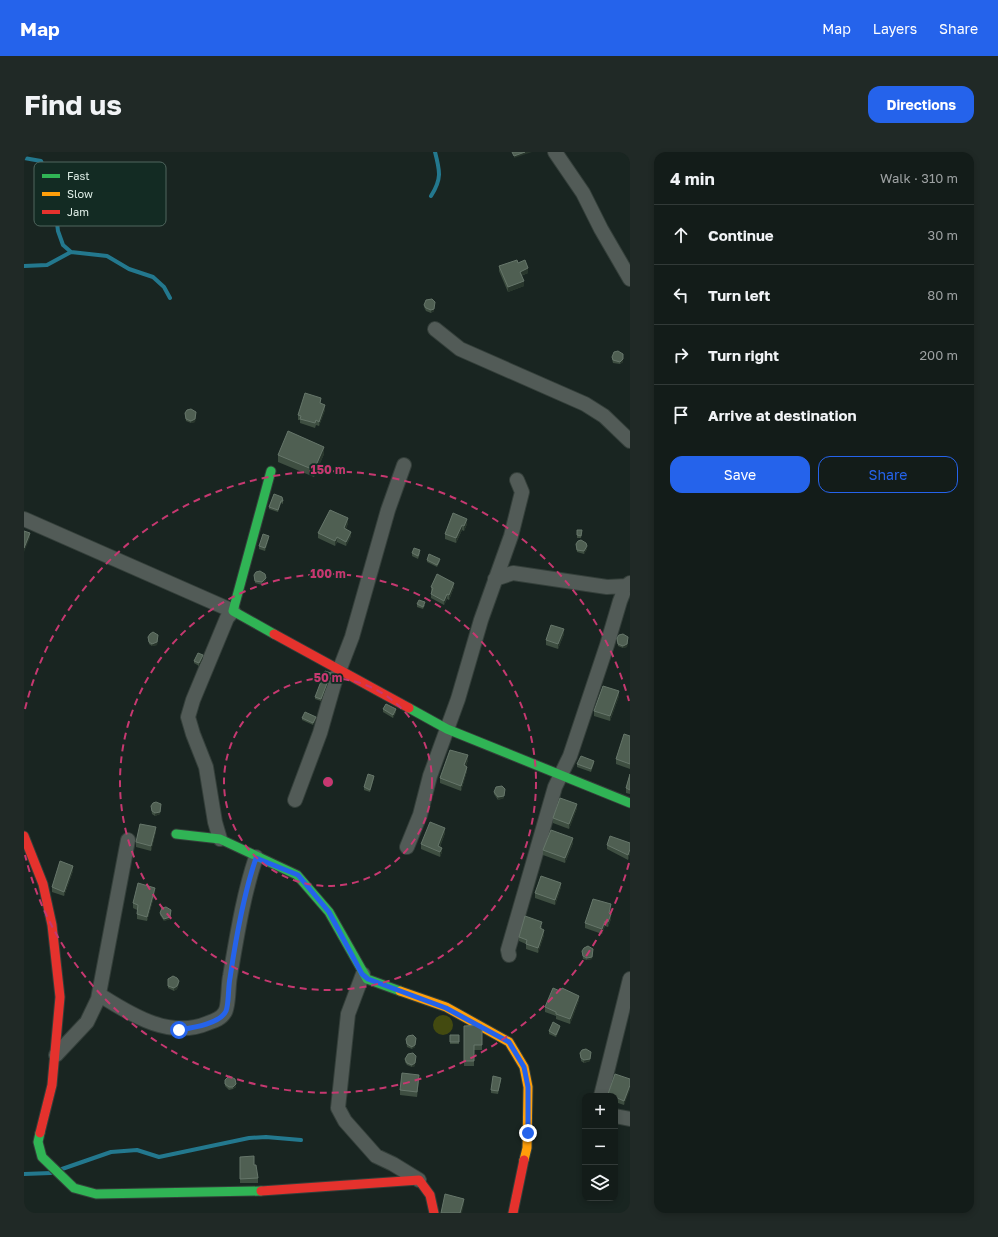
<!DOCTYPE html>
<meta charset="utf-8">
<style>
:root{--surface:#131c19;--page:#202926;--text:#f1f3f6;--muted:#9da1a2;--line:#323a38;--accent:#2563eb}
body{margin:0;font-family:"Golos Text",sans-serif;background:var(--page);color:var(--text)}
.controls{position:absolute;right:12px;bottom:12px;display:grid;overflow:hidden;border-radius:8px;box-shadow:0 2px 6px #0003}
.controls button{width:36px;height:36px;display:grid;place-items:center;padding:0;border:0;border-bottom:1px solid var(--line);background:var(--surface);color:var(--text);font:20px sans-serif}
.stop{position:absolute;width:12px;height:12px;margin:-9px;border:3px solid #2563eb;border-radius:50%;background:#fff}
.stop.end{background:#2563eb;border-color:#fff;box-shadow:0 1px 4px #0008}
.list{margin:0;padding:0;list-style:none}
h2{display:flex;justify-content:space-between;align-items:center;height:52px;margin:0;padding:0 16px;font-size:17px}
h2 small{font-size:13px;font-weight:400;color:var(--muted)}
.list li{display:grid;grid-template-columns:26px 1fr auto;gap:12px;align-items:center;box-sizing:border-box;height:60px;padding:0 16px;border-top:1px solid var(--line)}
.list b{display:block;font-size:15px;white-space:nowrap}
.list em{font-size:13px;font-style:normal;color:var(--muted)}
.actions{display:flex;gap:8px;padding:12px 16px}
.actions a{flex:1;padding:9px 0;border:1px solid var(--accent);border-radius:12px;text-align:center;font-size:14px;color:var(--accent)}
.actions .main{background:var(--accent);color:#fff}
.icon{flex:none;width:22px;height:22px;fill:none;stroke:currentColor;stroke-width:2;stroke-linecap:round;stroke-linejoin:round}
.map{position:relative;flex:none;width:606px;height:1061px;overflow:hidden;border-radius:12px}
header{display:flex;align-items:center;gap:24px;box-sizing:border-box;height:56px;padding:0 20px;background:var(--accent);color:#fff}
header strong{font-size:19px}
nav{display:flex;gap:22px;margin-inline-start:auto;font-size:14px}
.intro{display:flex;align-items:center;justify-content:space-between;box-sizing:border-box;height:96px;padding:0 24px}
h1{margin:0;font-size:28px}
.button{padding:10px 18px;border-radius:12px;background:var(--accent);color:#fff;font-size:14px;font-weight:700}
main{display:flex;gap:24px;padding:0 24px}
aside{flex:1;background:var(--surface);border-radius:12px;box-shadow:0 2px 6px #0003}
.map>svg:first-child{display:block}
.green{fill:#434a10}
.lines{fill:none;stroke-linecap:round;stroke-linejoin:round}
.stream{stroke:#23788e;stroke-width:4}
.street-casing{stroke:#343f3a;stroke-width:16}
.fast-casing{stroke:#343f3a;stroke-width:11}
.slow-casing{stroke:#343f3a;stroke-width:11}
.jam-casing{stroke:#343f3a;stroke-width:11}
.street{stroke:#525b57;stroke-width:14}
.fast{stroke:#30b455;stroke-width:9}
.slow{stroke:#ff9f0a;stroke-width:9}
.jam{stroke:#e5322d;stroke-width:9}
.wall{fill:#3e4e41}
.shaded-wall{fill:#28362c}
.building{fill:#4f5f52;stroke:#66766a}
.route{stroke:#2563eb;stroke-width:5}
.ring{fill:none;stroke:#c63870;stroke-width:2;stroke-dasharray:7 5}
.key{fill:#132b23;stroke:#50665e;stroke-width:1}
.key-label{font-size:11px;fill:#dfeee7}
.centre{fill:#c63870;stroke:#132b23;stroke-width:2}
.ring-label{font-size:12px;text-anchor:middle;font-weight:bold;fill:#c63870;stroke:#132b23;stroke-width:3.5;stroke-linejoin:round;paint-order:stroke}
</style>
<header>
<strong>Map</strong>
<nav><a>Map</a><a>Layers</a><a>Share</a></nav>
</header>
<div class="intro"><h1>Find us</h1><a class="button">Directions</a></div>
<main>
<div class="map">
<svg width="606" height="1061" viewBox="0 0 606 1061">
<rect width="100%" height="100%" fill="#192521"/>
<path class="green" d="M409 873a10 10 0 1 1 20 0a10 10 0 1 1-20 0Z"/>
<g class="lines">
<path class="stream" d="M0,6L17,9L29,40L34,79L39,93L47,100L83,104L105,117L129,125L140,135L146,146
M407,44C418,27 416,19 411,0
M0,114L23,113L47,100
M38,1017L87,1000L113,998L135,1005L225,986L242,985L277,988
M0,1022L27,1021"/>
<defs>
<path id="street" d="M531,0L559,41L577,77L606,127
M411,177L436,197L561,252L580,264L606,289
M0,367L209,459L203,466L169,548L164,565L169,582L182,615L191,670L196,687
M471,427L489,421L583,435L602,434
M271,648L296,581L310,532L328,485L364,358L380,313
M383,695L396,663L406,624L434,547L457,468L487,384L498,340L493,328
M485,803L484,798L531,635L546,604L583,493L596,449L602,434L606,431
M339,822L324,862L314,956L321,969L352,1004L369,1012L395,1028
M74,847L104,688
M32,903L63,870L74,847L79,845C109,864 147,887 184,871C190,869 197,867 201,860C205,854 204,833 206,824C213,784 219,744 232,705
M577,944L606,827
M591,964L606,967"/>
<path id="fast" d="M247,319L209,459L250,482
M385,556L423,577L606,651
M152,682L196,687L273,723L305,760L343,827L376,839
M16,981L14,990L18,1005L50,1036L72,1042L237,1039"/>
<path id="slow" d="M376,839L422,855L485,890L500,915L504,935L503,996L500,1008"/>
<path id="jam" d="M250,482L385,556
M0,684L19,732L28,773L36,845L28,933L16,981
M237,1039L395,1028L406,1043L410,1061
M489,1061L500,1008"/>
</defs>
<use href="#street" class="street-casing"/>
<use href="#fast" class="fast-casing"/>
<use href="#slow" class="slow-casing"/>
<use href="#jam" class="jam-casing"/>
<use href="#street" class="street"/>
<use href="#fast" class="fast"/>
<use href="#slow" class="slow"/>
<use href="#jam" class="jam"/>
</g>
<path class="wall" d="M494,111L504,121L497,124L500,134L484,140L475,119V114Z
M400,153L410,159L407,161L402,159L400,155Z
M588,205L599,210L596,212L589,211L588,207Z
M297,251V252L301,258L295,274L292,273L291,276L276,271V268H274V263Z
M161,261L172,262L171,270L167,271L162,269Z
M300,302L290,325L254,310V303Z
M250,342L259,349V352L257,351L254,360L245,357V355Z
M429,361L443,372L440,379L438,378L432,391L421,387V382Z
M324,371L322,377L327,384L322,394L313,390L311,394L294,386V381Z
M553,378L558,381L557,386H553Z
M245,386L241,399L235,397V394Z
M552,392L563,397L560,402L553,400Z
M388,401H396L394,407L388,404Z
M403,408L416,409L413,415L403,410Z
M230,423L242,428L238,433L231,431Z
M407,435H430L425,448L423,447L420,453L407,446Z
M393,452L401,453L399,457L393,455Z
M540,482L534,497L522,493V488Z
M124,485L134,486L133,493L128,494L125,492Z
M593,486L604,487L603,495L599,496L594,494Z
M179,506L175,514L170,511V509Z
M307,524L297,549L291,547V545Z
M595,544L586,569L570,564V559Z
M359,557L372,560L369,566L359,560Z
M278,566L292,567L289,573L278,568Z
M606,584V617L592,612V607Z
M444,608L442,614L443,619L437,639L416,631V626Z
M570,611L567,620L553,615V612Z
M606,622V642L602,641V636Z
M350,626L346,640L340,638V635Z
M470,640L480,646L474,648L470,642Z
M127,654L137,655L136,662L131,664L128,662Z
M553,656L545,677L529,671V666Z
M132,679L127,699L112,695V690Z
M421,681L416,695L418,700L416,705L397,697V692Z
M549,691L541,711L519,703V698Z
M606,691V701L604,708L583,697V693Z
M49,719L40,744L28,740V735Z
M537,735L531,753L511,746V741Z
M131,741L123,769L113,767V758L109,756V751Z
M587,757L586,761L587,767L584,775L581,774L578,782L561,776V771Z
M136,761L146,767L140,769L136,763Z
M518,774L517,777L520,783L514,801L502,797V792L495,789V785Z
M558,799L569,800L568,807L563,808L559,807Z
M144,827L155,831L153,837L150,839L144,836Z
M555,848L546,872L532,867V864L521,860V855Z
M458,873V898H450V914H440V874Z
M536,876L532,885L525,882V879Z
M426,883H435V892H426Z
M382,887L391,895L388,897L383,895Z
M556,901L567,902L566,909L560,911L557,909Z
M381,907L391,914L388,915L383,913L381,910Z
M606,927L600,953L591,950V944H584V942Z
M201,928L212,935L209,937L205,938L201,934Z
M395,928L393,945L376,943V938Z
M477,928L474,942L467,941V938Z
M216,1005L234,1026V1031H216Z"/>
<path class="shaded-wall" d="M501,0H508L490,6V4Z
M504,116V121L496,124V120Z
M500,129V134L484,140V135Z
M411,150L410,159L407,161V158Z
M599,207V210L596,212V210Z
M301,253V258L295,274V270Z
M172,262L171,270L167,271V269Z
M300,295V302L290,325V318Z
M257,349V351L254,360V358Z
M324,366V371L320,381V376Z
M443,367V372L440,379V374Z
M438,373V378L432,391V386Z
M327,380V384L322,394V390Z
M6,381V386L0,400V396Z
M245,384V386L241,399V396Z
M313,385V390L311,394V389Z
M563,394V397L560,402V399Z
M242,426V428L238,433V430Z
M430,431V435L425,448V443Z
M423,442V447L420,453V449Z
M540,477V482L534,497V492Z
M134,483L133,493L128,494V492Z
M604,485L603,495L599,496V494Z
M179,503V506L175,514V511Z
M307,521V524L297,549V547Z
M595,539V544L586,569V564Z
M372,557V560L369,566V563Z
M292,565V567L289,573V571Z
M444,603V608L440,618V613Z
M443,615V619L437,639V634Z
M350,624V626L346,640V638Z
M481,637L480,646L474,648V645Z
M553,652V656L545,677V672Z
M137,655L136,662L131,664V661Z
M132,675V679L127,699V694Z
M421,676V681L414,699V694Z
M549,686V691L541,711V706Z
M418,696V700L416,705V700Z
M606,697V701L604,708V703Z
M49,714V719L40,744V740Z
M537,731V735L531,753V748Z
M131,736V741L123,769V765Z
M587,752V757L585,765V761Z
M147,758L146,767L140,769V767Z
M587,762V767L584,775V770Z
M581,769V774L578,782V777Z
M520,778V783L514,801V796Z
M569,800L568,807L563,808V806Z
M155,829L153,837L150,839V836Z
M555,844V848L546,872V867Z
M536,874V876L532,885V883Z
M392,886L391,895L388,897V895Z
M567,900L566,909L560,911V908Z
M392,904L391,914L388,915V913Z
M212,932V935L209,937V935Z
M606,933V938L600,953V949Z
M440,1047V1052L438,1061H436Z"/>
<path class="building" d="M488,0H501L490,4Z
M493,108L494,111L501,108L504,116L496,120L500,129L484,135L475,114Z
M408,147L411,150L410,157L407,158L402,156L400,153L402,148Z
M594,199L599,202V207L596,210L589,208L588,205L590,200Z
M281,241L297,246L296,251L301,253L295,270L292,268L291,271L276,267L277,264L274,263Z
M167,257L172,260L171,267L167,269L162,267L161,261L163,258Z
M264,279L300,295L290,318L254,303Z
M250,342L258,345L259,349H257L254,358L245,355Z
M306,358L324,366L320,376L327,380L322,390L313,385L311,389L294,381Z
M429,361L443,367L440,374L438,373L432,386L421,382Z
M553,378H558L557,384L553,383Z
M0,379L6,381L0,396Z
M239,382L245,384L241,396L235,394Z
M557,388L562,391L563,394L560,399L553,398L552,392L554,389Z
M390,396L396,398L394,404L388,401Z
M405,402L416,407L413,413L403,408Z
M236,419L241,422L242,426L238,430L231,429L230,423L232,420Z
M413,422L430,431L425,443L423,442L420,449L407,442L409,436L407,435Z
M395,448L401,450L399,455L393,452Z
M527,473L540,477L534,492L522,488Z
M129,480L134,483L133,490L128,492L125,490L124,485L126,482Z
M599,482L604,485L603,492L599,494L594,492L593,486L595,483Z
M174,501L179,503L175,511L170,509Z
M301,519L307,521L297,547L291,545Z
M579,534L595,539L586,564L570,559Z
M362,552L372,557L369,563L359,557Z
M281,560L292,565L289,571L278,566Z
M600,582L606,584V612L592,607Z
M426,598L444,603L440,613L443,615L437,634L416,626Z
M557,604L570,609L567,617L553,612Z
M344,622L350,624L346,638L340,635Z
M606,622V638L602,636Z
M478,634L481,637L480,644L474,645L470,640L472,635Z
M536,646L553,652L545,672L529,666Z
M132,650L137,652L136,660L131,661L128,659L127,654L129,651Z
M406,670L421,676L414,694L418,696L416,700L397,692Z
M116,672L132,675L127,694L112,690Z
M527,678L549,686L541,706L519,698Z
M586,684L606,691V697L604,703L583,693Z
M36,709L49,714L40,740L28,735Z
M517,724L537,731L531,748L511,741Z
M114,731L131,736L123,765L113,762L114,753L109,751Z
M569,747L587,752L585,761L587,762L584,770L581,769L578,777L561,771Z
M142,755L147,758L146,765L140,767L136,761L138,756Z
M501,764L518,770L516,776L520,778L514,796L502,792L503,788L495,785Z
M564,794L569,797L568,805L563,806L559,804L558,799L560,796Z
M149,824L153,826L155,829L153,834L150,836L144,834V827Z
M529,836L536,839L538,836L555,844L546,867L532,862V860L521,855Z
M529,870L536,874L532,883L525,879Z
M458,873V893H450V909H440V874Z
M389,883L392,886L391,893L388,895L383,892L382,887L384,884Z
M426,883H435V890H426Z
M562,897L567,900L566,907L560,908L557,906L556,901L558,898Z
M389,901L392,904L391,911L388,913L383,911L381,907L384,902Z
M378,921L395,923L393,940L376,938Z
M591,922L606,927V933L600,949L591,945V944H588L584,942Z
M205,924L211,927L212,932L209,935H205L201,932V928Z
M469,924L477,926L474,939L467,938Z
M230,1004V1013H232L234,1026L216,1027V1005Z
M421,1042L440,1047L436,1061H417Z"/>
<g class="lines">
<path class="route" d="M155,878C167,876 196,872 202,859C205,852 204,835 206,826C212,785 219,744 232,706L274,723L305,760L338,822L344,827L422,856L485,890L500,915L504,935V981"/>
</g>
<g class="ring">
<circle cx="304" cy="630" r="104"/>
<circle cx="304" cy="630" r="208"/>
<path d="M605 711A312 312 0 0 1 1 703M1 557A312 312 0 0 1 605 549"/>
</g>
<rect x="10" y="10" width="132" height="64" rx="6" class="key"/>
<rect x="18" y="22" width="18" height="4" fill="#30b455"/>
<rect x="18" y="40" width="18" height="4" fill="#ff9f0a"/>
<rect x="18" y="58" width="18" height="4" fill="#e5322d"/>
<g class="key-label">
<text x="43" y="28">Fast</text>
<text x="43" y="46">Slow</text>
<text x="43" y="64">Jam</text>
</g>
<circle cx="304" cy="630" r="6" class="centre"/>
<g class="ring-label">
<text x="304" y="322">150 m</text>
<text x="304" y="426">100 m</text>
<text x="304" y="530">50 m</text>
</g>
</svg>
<div class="controls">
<button>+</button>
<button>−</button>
<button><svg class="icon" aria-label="layers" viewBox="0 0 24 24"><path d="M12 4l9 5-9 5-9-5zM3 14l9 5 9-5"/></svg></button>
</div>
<div class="stop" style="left:155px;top:878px"></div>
<div class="stop end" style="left:504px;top:981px"></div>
</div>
<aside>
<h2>4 min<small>Walk · 310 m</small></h2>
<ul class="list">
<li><svg class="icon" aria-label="ahead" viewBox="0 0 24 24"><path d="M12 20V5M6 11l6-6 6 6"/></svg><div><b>Continue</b></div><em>30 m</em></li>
<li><svg class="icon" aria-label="left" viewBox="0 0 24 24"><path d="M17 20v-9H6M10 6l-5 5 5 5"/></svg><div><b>Turn left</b></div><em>80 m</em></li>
<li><svg class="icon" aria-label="right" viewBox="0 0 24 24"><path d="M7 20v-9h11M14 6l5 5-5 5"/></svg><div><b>Turn right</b></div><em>200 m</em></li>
<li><svg class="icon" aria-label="arrive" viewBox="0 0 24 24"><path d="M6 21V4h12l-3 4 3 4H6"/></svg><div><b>Arrive at destination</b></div></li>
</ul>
<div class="actions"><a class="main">Save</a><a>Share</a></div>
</aside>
</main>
